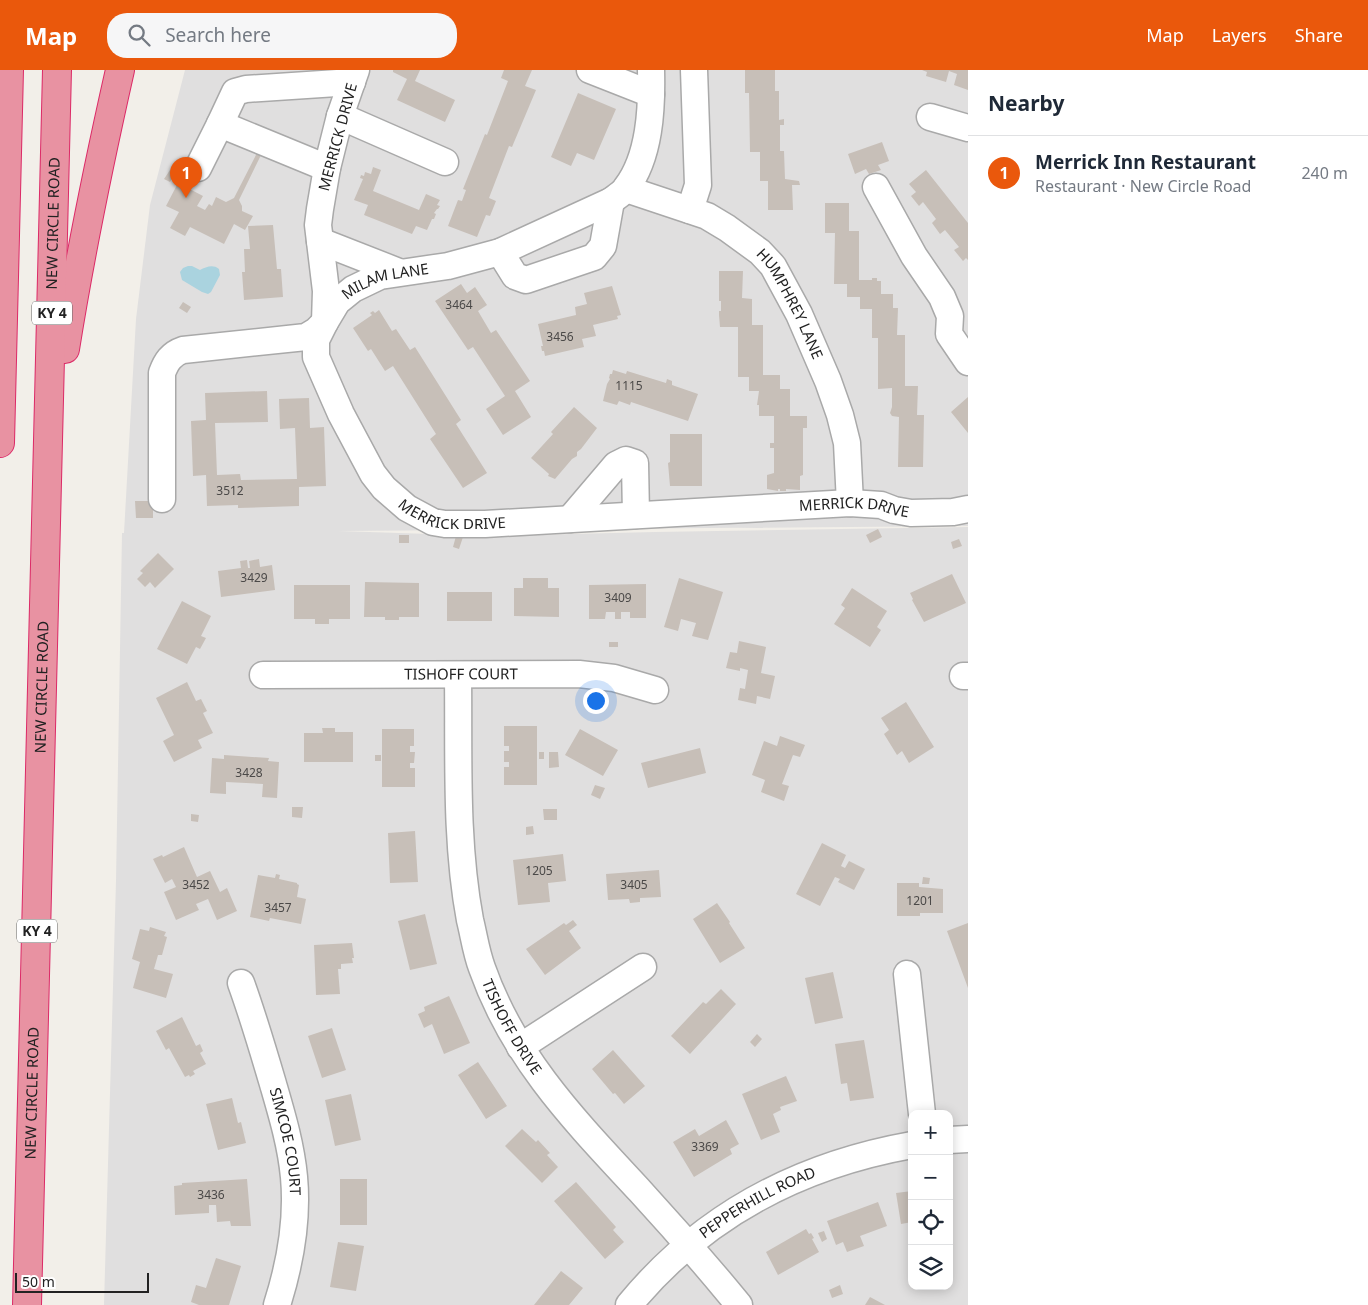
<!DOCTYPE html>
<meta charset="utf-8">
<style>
:root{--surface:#fff;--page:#f6f6f7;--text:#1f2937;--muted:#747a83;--line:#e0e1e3;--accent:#ea580c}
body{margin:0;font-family:"Noto Sans",sans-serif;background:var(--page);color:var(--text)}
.controls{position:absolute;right:15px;bottom:15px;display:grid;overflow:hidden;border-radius:10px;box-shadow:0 2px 12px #0003}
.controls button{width:45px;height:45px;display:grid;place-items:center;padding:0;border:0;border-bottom:1px solid var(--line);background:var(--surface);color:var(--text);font:25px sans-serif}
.scale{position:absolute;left:15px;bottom:12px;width:134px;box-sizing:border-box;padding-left:5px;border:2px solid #222;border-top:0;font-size:14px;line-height:18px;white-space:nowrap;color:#222;-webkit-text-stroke:4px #fff;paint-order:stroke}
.you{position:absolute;left:595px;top:630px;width:18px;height:18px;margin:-12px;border:4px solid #fff;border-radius:50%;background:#1a73e8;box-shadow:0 0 0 8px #1a73e833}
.badge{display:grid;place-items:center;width:32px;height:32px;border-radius:50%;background:var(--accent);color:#fff;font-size:16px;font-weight:700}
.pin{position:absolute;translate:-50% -41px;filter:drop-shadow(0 1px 2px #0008)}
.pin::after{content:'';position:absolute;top:26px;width:18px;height:15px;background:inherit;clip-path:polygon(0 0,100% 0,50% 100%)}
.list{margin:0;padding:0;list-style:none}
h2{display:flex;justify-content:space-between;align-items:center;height:65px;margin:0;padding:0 20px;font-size:21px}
h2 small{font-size:16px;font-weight:400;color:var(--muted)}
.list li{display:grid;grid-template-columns:32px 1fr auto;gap:15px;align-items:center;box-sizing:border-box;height:75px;padding:0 20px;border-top:1px solid var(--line)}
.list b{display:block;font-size:19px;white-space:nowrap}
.list p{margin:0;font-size:16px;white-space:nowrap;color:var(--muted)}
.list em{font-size:16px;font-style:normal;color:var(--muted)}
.icon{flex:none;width:28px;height:28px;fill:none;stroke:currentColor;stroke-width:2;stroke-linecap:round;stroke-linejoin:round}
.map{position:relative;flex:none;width:968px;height:1235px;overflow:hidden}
header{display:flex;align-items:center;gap:30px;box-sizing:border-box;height:70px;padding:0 25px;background:var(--accent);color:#fff}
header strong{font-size:24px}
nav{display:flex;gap:28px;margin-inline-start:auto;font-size:18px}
.search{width:350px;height:45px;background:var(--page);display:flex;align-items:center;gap:12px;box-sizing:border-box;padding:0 18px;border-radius:20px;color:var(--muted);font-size:19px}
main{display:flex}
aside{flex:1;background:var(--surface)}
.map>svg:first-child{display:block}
.residential{fill:#e0dfdf;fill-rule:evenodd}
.water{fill:#aad3df}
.building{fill:#c7bfb8}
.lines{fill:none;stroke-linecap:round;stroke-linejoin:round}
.minor-casing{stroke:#a9a9a9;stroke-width:29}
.highway-casing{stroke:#dc2a67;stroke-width:30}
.minor{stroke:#fff;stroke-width:26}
.highway{stroke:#e892a2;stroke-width:28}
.labels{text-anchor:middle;stroke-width:4;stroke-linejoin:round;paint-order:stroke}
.number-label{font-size:12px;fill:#4b4948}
.shield{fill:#fff;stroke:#646464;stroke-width:1}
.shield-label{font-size:14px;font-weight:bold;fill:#222}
.street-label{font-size:15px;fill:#222;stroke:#fff}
</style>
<header>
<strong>Map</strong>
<div class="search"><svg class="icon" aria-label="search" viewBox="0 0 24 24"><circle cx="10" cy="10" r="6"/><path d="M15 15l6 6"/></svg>Search here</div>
<nav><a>Map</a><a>Layers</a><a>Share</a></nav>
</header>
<main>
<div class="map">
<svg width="968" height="1235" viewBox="0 0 968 1235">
<rect width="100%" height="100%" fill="#f2efe9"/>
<path class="residential" d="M185,0H968V456L338,461L491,466L655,462L968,457V1235H104L116,811L122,463H124L136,249L150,135ZM912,1044H949V1216H912Z"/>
<path class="water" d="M188,196H192L200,200C206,197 213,194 219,199L220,205L211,222L208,224L202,222L182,210L180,202L183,198Z"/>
<path class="building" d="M393,0H420L415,11L455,30L445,52L397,30L407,9L393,2Z
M504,0H532L525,16L536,20L512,77L509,76L489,128L496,131L490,146L486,145L477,167L448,156L458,130L462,131L466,120L463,119L485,64L487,65L508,11L501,8Z
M745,0H775V21H779V50L784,49V55H780V81H784L785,109L799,111L800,115H792L793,140H768V111H760V82H750L749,23H745Z
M922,0H968V20L954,15L957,4L949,1L946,12L926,6L927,2Z
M578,23L616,39L594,90L577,83L571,96L551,87Z
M882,72L889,91L878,95L881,100L869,104L866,99L855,104L848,84Z
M257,83L261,85L239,130L242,136V141L253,146L245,160L234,154L224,174L190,157L185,166L170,158L179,142L166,136L178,113L203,126L197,136L205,140L209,134L212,136L216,127L226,132L234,128Z
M373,97L381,100L373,121L419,140L426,124L440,130L437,135L440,136L438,139H437L434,143L436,144L434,149H432L427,160L416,156L412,164L364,145L368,135L354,130L363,109L360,108L361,105L364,106L365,102L371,104Z
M170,100L175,103L170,112L164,109Z
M926,100L968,153V190L966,188L963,191L954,180L959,177L945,160L940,164L932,153L936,149L923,132L919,136L911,126L916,122L909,114Z
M825,133H849V161H859V210H872V208H877V211H881V224H893V238H898L897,265H905V316H918L917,345H924L923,397H898L899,347L892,346L890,343L892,337V318L878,319V268H872V239H860V227H847V214H834L835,163H825Z
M273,155L277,199H281L283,227L244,230L242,202H245L244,179H250L248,156Z
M719,201H743L742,228L752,229V255H763V305H780V319H790V346H807V358H803V405L800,406V420L786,419V421H780V419H778V421L767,419V405L774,403V378H770V373H774V346H759V335H757L759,321H749V307H738V257H720L719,245V241H721V231H719Z
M461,214L467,223L475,217L487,235L478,241L491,263L496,260L530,311L515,321L531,347L503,365L486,339L505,326L473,277L468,280L435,231Z
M612,216L621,245L617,246L618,249L593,255L596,266L582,269L584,277L545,286L544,281H542L541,276H543L538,254L576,245L575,237L587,234L584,223Z
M183,232L191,237L187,243L179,238Z
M379,240L392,261L396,259L410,280L415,277L461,350L456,354L487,403L463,418L430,369L436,364L393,296L385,301L371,279L368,281L353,258L372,245L370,243L373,241L375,243Z
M613,300L626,304L627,301L666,313L667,309L672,311V315L698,324L688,351L631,332L630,335L619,331L617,335L603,331L607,314L610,309L609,308L610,304H612Z
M267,321L268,352L215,353L217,405L240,404L241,410L297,409L295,358L280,359L279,329L309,328L310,358L324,357L326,416L299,417V436L238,438V435L207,436L206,405L193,406L191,351L206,350L205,323Z
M968,327V363L951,342Z
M574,337L597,358L581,379L577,382V386L572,389L555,409L548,406L549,404L531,388L553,364L551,362Z
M670,364H702V416H670L668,393L670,392Z
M135,431H153V448H136Z
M878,459L882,467L870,473L866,465Z
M399,465H409V473H399Z
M456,466L463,467L459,479L453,477Z
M959,469L962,476L953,479L951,472Z
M158,483L174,499L155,518L150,512L145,517L137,509L143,503L140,501Z
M259,489L260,497L272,495L275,520L221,527L218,501L241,498L240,491L247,490L248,498H250L249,491Z
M952,504L966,533L924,552L912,530L913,529L910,523Z
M523,508H548V518H559V547L514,546V518H523Z
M679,508L723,522L708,570L692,566L696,553L681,549L678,561L664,557Z
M365,512L419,513V547H399V550H385V547H364Z
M646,514V548H630V542H621V549H615V542H606L605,549H589V515Z
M294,515H350V549H329V554H315V549H294Z
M852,518L887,541L877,557L881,560L870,577L834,554L845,538L841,535Z
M447,522H492V551H447Z
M182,531L211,546L201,566L206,568L200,579L196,577L187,594L157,579Z
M739,571L766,577L761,603L775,606L770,629L757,626L756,634L738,630L740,618L745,619L748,600L740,598V601L726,598L730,582L737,583Z
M609,572H618V577H609Z
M187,612L196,631L201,629L207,641L203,643L213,663L198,670L202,678L174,692L163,671L174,665L156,628Z
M906,632L934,677L909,693L902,681L897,685L884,664L889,660L881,648Z
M504,656H537V715H504V697H509V692H504V681H509V676H504Z
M322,658H335V662H353V692H304V663H323Z
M382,659H414V676H410V682H415L414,693H410V698H415V717H382Z
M580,659L618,680L603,706L565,685Z
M780,666L805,675L800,687L793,685L782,714L789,716L784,731L761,722L765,710L752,705L764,671L777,676Z
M700,678L706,703L648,718L641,693Z
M539,682H544V689H539Z
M549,682H558L559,697L549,698Z
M224,685L269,688L268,691L279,692L277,728L262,727L263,714L226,712V724L210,723L212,688L224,689Z
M375,685H381V691H375Z
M595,715L605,718L600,729L591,725Z
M292,737H303L302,748L292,747Z
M543,739H557V750H544Z
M191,744L199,745L198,752L191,751Z
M533,756L534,764L526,765V757Z
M415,761L418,812L390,813L388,763Z
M822,773L846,785L841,796L845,798L849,791L865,799L854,820L838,812L840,809L835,807L820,836L796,824Z
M184,777L197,807L210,801L220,822L227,818L237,841L217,850L208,829L196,834L199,840L176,850L164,822L176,817L172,809L165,813L153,789L162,785L163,787Z
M563,784L566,811L548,813L550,832L518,835L513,790Z
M659,800L661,827L640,828V832L630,833L629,829L608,830L606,804Z
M276,804L280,805L279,809L297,813V814L299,815L297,827L306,829L301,854L270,848L269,851L250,847L258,805L275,808Z
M923,807L930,808L929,814H922Z
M897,813H919V817L943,819V843H920V846H897Z
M717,833L730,852L729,853L745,878L720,893L693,849Z
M425,844L437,894L410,900L398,851Z
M573,850L577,855L569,861L581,878L545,905L526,879L564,853L566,855Z
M968,853V918L947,861Z
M150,857L166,862L164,866L167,867L162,885H158L154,899L173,904L166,928L133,918L140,892L132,889L140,859L149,861Z
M352,873L354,888H352L353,893L341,894V899H338L340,924L316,925L314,875Z
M833,902L843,948L815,954L805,908Z
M721,919L736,934L690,984L671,966L703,932L706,934Z
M449,926L470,973L444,984L432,954L424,958L418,944L425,941L424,937Z
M182,947L196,976L200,974L203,981L200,983L206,994L193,1001L195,1004L190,1007L189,1005L185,1007L169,978L166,980L156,961Z
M332,958L346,1000L322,1008L308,966Z
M757,964L762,969L755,977L750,972Z
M864,970L874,1028L850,1031L847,1013L841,1014L835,974Z
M613,980L645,1016L624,1034L615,1023L613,1024L592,999Z
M478,992L507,1036L486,1049L458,1005Z
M786,1006L797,1031L780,1037L781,1040L773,1044L780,1062L761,1070L742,1024Z
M351,1024L361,1070L335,1076L325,1030Z
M232,1028L238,1053L241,1052L246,1073L218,1080L206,1034Z
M726,1050L739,1074L730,1079L732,1084L694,1107L673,1072L695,1059L699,1066Z
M522,1059L536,1072L538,1070L550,1083L547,1085L558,1097L542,1113L505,1076Z
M247,1109L251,1156H231L230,1151L217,1152L216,1135H209V1143L175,1145L174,1116L182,1115V1113Z
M340,1109H367V1155H340Z
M576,1112L616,1157L613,1160L624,1172L605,1189L554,1131Z
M912,1121V1152L901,1154L896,1123Z
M878,1132L887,1156L860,1166L864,1176L847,1182L843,1172L836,1175L827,1151Z
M806,1159L809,1164L811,1163L814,1168L812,1169L819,1182L778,1205L766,1182Z
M824,1161L827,1169L822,1172L818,1163Z
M338,1172L364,1176L356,1221L330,1217Z
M216,1188L241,1196L229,1235H199L191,1232L196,1215L206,1218Z
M561,1201L583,1218L569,1235H534Z
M840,1215L843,1224L832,1228L829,1220Z
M870,1227L885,1235H865Z"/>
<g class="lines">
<defs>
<g id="minor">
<path id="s1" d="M356,0L340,46L327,98L320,139L318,155L326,221L325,252L316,270V287L341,344L373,404L384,418L407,438L433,452L445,454H485L850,433L881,435L894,440L911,443L953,442L968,439"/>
<path d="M590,0L651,24"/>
<path d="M340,46L445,92"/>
<path d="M930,47L968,58"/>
<path d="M198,98L220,54"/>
<path d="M327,98L220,54L235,22L246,19L352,12"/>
<path d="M876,117L914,186L942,227L950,246L949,264L968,292"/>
<path id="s2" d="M626,119L707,146L727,158L760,182L773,196L799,244L828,311L840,345L847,373L850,433"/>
<path d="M690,140L698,115L694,0"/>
<path d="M320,171L399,202"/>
<path d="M500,182L515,206L526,210L594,187L603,176L611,131"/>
<path id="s3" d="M162,429V303C166,292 171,284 183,280L306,267L316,261L325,252L337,232L353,219L380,206L448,196L500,182L611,131C616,127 623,123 626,118C650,87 652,38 651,0"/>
<path d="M570,449L616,395L626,390L635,393L636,445"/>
<path id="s4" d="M263,605L579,604L614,608L655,620"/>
<path id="s5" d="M458,605C459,687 455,770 470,850C474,866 476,882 482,898C514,989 576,1052 640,1121C674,1158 707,1196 739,1235"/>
<path d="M963,606H968"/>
<path d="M907,904L922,1044"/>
<path id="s6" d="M241,913C253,946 263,980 273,1014C282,1045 291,1075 294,1107C298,1150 290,1194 277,1235"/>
<path d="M520,977L643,897"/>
<path d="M949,1070L968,1069"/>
<path id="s7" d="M629,1235C702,1146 800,1095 912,1075"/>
</g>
<g id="highway">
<path d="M65,279C80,185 99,93 120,0"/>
<path d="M0,373L9,0"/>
<path id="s8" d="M27,1235L57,0"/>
</g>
</defs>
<use href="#minor" class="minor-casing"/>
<use href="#highway" class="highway-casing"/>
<use href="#minor" class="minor"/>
<use href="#highway" class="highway"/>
</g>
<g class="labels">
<g class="number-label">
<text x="459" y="239">3464</text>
<text x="560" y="271">3456</text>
<text x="629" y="320">1115</text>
<text x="230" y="425">3512</text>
<text x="254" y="512">3429</text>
<text x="618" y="532">3409</text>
<text x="249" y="707">3428</text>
<text x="539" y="805">1205</text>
<text x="196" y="819">3452</text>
<text x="634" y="819">3405</text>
<text x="920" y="835">1201</text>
<text x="278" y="842">3457</text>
<text x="705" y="1081">3369</text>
<text x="211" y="1129">3436</text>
</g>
<g class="shield">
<rect x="32" y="231.5" width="40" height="23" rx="4"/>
<rect x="17" y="849.5" width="40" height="23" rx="4"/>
</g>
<g class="shield-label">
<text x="52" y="248">KY 4</text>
<text x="37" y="866">KY 4</text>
</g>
<g class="street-label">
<text transform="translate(338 67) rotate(-75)" y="5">MERRICK DRIVE</text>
<text dy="5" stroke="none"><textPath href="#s8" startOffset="1082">NEW CIRCLE ROAD</textPath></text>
<text dy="5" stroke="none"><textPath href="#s3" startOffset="384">MILAM LANE</textPath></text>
<text dy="5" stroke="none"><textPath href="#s2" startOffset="210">HUMPHREY LANE</textPath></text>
<text dy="5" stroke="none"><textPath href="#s1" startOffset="520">MERRICK DRIVE</textPath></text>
<text dy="5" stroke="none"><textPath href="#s1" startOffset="925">MERRICK DRIVE</textPath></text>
<text dy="5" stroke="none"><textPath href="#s4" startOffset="198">TISHOFF COURT</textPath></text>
<text dy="5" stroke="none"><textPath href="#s8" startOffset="618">NEW CIRCLE ROAD</textPath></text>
<text dy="5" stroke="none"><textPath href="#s5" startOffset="361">TISHOFF DRIVE</textPath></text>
<text dy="5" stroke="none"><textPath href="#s8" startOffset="212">NEW CIRCLE ROAD</textPath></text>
<text dy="5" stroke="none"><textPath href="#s6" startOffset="165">SIMCOE COURT</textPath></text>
<text dy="5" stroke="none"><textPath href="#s7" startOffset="166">PEPPERHILL ROAD</textPath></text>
</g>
</g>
</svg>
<div class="controls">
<button>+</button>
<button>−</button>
<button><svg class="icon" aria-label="locate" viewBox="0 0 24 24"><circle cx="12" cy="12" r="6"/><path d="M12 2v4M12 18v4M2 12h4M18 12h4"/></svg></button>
<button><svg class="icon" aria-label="layers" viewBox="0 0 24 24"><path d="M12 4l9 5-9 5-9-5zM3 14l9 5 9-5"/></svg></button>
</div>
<div class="scale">50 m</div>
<div class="you"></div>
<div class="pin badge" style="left:186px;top:128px">1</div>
</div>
<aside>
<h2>Nearby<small></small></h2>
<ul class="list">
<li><span class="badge">1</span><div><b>Merrick Inn Restaurant</b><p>Restaurant · New Circle Road</p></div><em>240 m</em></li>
</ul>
</aside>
</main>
